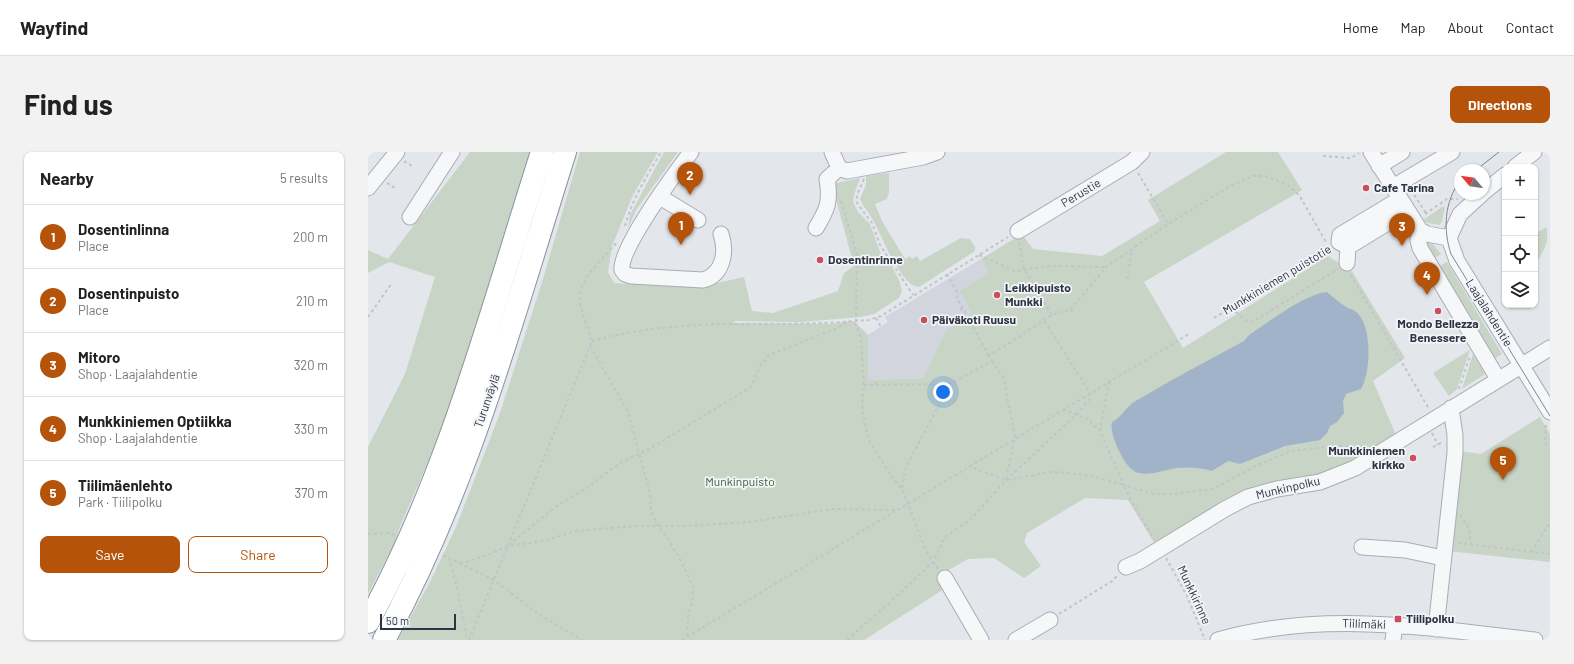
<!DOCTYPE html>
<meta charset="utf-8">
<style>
:root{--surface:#fff;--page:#f2f2f2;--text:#222;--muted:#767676;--line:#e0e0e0;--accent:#b45309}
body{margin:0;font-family:Barlow,sans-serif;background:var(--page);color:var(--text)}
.controls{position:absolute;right:12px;top:12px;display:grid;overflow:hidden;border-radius:8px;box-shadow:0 1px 3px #0004}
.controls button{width:36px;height:36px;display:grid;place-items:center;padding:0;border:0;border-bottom:1px solid var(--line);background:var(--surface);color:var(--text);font:20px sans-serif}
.compass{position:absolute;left:1086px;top:12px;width:36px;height:36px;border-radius:50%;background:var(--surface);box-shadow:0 1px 3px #0004;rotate:299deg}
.scale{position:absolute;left:12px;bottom:10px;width:76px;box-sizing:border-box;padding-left:4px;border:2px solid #2c3342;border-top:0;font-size:11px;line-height:14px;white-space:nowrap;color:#2c3342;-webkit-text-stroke:3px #f3f5f8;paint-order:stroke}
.you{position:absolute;left:575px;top:240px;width:14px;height:14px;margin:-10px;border:3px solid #fff;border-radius:50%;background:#1a73e8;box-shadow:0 0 0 6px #1a73e833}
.badge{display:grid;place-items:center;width:26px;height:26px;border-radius:50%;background:var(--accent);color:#fff;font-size:13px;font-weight:700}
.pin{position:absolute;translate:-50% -33px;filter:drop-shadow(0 1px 2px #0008)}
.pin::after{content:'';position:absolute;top:21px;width:14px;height:12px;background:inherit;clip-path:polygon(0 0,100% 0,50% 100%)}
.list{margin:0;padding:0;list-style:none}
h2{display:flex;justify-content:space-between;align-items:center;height:52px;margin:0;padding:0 16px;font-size:17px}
h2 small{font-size:13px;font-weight:400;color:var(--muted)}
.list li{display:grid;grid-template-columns:26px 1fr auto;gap:12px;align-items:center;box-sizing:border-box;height:64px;padding:0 16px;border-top:1px solid var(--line)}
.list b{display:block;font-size:15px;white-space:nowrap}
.list p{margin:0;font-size:13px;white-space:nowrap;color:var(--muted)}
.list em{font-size:13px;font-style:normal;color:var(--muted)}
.actions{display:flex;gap:8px;padding:12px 16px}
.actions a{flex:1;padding:9px 0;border:1px solid var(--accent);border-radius:8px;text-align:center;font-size:14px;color:var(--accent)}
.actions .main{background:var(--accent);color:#fff}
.icon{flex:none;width:22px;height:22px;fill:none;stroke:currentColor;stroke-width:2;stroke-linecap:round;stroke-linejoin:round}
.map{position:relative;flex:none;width:1182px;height:488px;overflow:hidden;border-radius:8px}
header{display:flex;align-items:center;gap:24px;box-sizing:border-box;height:56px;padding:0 20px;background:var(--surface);border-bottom:1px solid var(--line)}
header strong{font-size:19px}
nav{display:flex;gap:22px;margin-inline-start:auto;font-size:14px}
.intro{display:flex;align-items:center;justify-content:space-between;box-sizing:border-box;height:96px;padding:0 24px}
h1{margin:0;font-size:28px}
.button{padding:10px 18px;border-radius:8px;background:var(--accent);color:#fff;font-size:14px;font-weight:700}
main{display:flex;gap:24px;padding:0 24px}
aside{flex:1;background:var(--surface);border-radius:8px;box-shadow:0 1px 3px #0004}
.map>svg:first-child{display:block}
.built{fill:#d2d5dd}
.green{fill:#c8d4c5}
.water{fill:#a1b3c9}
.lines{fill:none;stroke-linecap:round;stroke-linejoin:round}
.minor-casing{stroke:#a8adb5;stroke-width:17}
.highway-casing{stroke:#8b93a1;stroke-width:24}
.path{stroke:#c1c4c9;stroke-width:2;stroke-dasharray:3 3;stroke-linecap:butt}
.minor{stroke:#f6f7f9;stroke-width:15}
.highway{stroke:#fff;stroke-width:22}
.tram{stroke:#7e8594;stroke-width:1}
.poi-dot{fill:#c8505e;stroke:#f3f5f8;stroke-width:1.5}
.labels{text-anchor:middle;stroke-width:3.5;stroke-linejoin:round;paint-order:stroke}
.poi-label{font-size:12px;font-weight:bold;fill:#2c3342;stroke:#f3f5f8;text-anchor:start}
.street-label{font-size:12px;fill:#2c3342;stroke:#f3f5f8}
.park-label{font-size:12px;fill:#3f5d3a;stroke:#f3f5f8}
</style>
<header>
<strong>Wayfind</strong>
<nav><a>Home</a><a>Map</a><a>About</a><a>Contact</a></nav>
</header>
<div class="intro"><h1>Find us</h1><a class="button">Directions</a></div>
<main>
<aside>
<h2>Nearby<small>5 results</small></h2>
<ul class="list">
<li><span class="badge">1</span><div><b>Dosentinlinna</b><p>Place</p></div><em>200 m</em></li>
<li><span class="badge">2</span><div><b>Dosentinpuisto</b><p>Place</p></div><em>210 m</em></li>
<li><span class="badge">3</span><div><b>Mitoro</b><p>Shop · Laajalahdentie</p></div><em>320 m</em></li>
<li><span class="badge">4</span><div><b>Munkkiniemen Optiikka</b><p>Shop · Laajalahdentie</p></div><em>330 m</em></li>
<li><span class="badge">5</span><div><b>Tiilimäenlehto</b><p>Park · Tiilipolku</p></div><em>370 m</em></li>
</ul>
<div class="actions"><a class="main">Save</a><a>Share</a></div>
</aside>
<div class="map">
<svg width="1182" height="488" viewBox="0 0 1182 488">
<rect width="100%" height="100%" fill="#e3e6eb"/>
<path class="built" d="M613,107L621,121L604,160L597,166L578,178L555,226L500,228V183L520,170L517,165Z"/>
<path class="green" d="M102,0H162L78,269L33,372L25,394L0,442V295L37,222L67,125L21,110L0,121V98L20,107Z
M212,0H290L265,43L244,94L240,120L246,131L332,135L376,125L384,159L405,161L470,139L476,121L486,114L464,32L492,26L486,43L485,50L490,60L502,72L513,103L520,107L531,128L534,139L531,146L506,162L493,165L433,170L367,169L366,171L462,172L486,169L500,183V228L555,226L578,178L597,166L604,160L592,139L621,121L613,107L659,79L656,85L665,97L734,104L792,69L780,48L858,0H910L934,38L776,130L815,196L960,104L972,112L980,113L1037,206L1005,229L1028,283L972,318L864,346L836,361L788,394L760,348L717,346L659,381L656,390L673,414L656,426L626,406L600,407L577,420L576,437L496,488H30L63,428L88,375L132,261L175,127Z
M296,0H310L268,58L260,76L262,63Z
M521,21V40L519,47L507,52L514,69L537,107L542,104L544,107L549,104L552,109L593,86L602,87L607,95V99L551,135C533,135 513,82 505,68C501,60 495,55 492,47L498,33V24Z
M1074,55H1077L1074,69L1072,73L1060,71L1055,68Z
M1178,75C1182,89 1175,101 1167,113V82Z
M1058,90L1065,92L1073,102L1065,107L1056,92Z
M1079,110L1134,202L1126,207L1070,115Z
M1102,198L1089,237L1081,244L1065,221Z
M1105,202L1117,222L1094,237Z
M1172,265L1182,282V410L1080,399L1091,299L1113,302Z"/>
<path class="water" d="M959,140C965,145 972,151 978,155C981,157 985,157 987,159C1005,172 1003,220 993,237L978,242L975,249L976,261L969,270L962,274L959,281L952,288L917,294L872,312L860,309L844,319C831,315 813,314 799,318C771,325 763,324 750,297C747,289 742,278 744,270C754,265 756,257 766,250C803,228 839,209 876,189L881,183C901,170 937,142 959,140Z"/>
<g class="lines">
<defs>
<path id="minor" d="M323,0C308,20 251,97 254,118L257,122L263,124L335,128C355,123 359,100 353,82
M464,0L471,16L479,19L555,5L569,0
M1003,0L1052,78L1059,82L1081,86
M1011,14L1034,0
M1147,15L1166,0
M1025,35L1084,0
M0,36L29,0
M1116,40L1137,23
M292,45L330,68
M1032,47L972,83L971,90L980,95L1039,59
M42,65L84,0
M448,76C459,58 463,50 459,27L471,16
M1052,78L1050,88L1052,96L1130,227
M650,79L764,10L774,0
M1081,86L1089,109L1182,260
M1081,86L1092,62L1114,42
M979,111L980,95
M994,395L1037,398L1075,406
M758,415L772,409L857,357L880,345L909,337L952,330L987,316L1182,196
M577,426L613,488
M1068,477L1087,301V283L1083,256
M648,488L682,468
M850,488C956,458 1060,476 1167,488
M1025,488L1027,473"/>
<path id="highway" d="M0,470C81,323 123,159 174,0
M16,488C101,332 144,167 197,0"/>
</defs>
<use href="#minor" class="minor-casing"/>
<use href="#highway" class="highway-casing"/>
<path class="path" d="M955,4L983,6L991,1
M36,9L44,14
M770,21L800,72
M496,27L489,43V51L504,71L512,93L545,143
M19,31L29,37
M1043,38L1058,61
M473,49L489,103L488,169
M1057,62L1079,47H1090
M257,74C264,47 279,24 293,0
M651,90L656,117L684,163
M611,103L647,119L681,114L738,115
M579,122L590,142L589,146L621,204
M983,123L1061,257
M759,127L764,97
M863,156L880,170L886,169L970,117
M703,157L706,162
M592,158L595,156
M0,165L24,131
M508,166L513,175
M846,166L962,96
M224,189C267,177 322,172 367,172C407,171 446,173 486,169
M222,194L260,260L282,341L283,359L290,374L301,388L306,398L310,403L325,434L324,451L320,462L319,485
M624,209L636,227L647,286L638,327
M741,229L732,279L756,333L786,342H806L845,337L887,314L923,299L964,294L996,295
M496,233L582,232
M508,233V227
M1091,237L1102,204
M695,257L719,267L732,279
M1178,273L1177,287L1179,297
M1064,281L1070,293
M1065,295L1075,290
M600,314L638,328L683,320L699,321L727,325L756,333L761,345L786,387
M534,336L538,315L582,232L624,209L621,204L684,163L703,157L738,115L800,72L862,34L885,24H897L920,33L931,43L958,90
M1092,363L1101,376L1103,393
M0,382L19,381L27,383
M1090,391L1182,402
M141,393L186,356L220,335L252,311L283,296L383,235L392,214L401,203L467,177L481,169
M1163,400L1182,370
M75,403L126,428L169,461L214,488
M81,406L90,439L99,488
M798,406L819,444L837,488
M92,412L122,402L140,394L175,389L208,379L268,374H317L380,370L465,357L527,358
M570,417L557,397L534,336L525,327L500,287L494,256L496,233L493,186L486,169L501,168L513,164L640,85
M691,462L744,429L749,424
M101,488L224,189C220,176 214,163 212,150C209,126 236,107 249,90
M314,488L821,182
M479,488L519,453L565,410L577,385L602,368L638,328L709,262L721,248L722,241L677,170"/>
<use href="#minor" class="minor"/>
<use href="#highway" class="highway"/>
<path class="tram" d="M1108,18L1131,0
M1092,29C1076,50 1075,78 1083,102L1182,264"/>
</g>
<g class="poi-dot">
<circle cx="998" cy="36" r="4"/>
<circle cx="452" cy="108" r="4"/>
<circle cx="629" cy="143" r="4"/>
<circle cx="1070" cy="159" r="4"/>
<circle cx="556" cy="168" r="4"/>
<circle cx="1045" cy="306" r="4"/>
<rect x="1026" y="463" width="8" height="8" rx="2"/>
</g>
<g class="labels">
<g class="poi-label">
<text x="1006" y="40">Cafe Tarina</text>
<text x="460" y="112">Dosentinrinne</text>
<text x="637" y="140">Leikkipuisto<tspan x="637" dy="14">Munkki</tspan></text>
<text x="564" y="172">Päiväkoti Ruusu</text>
<text x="1070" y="176" text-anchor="middle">Mondo Bellezza<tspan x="1070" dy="14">Benessere</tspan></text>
<text x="1037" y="303" text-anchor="end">Munkkiniemen<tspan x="1037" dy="14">kirkko</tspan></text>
<text x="1038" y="471">Tiilipolku</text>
</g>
<g class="street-label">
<text transform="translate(713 41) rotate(-31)" y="4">Perustie</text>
<text transform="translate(909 128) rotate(-31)" y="4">Munkkiniemen puistotie</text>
<text transform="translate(1121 161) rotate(58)" y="4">Laajalahdentie</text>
<text transform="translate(119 249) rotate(-71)" y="4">Turunväylä</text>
<text transform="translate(920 336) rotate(-13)" y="4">Munkinpolku</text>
<text transform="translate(826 443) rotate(65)" y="4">Munkkirinne</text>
<text transform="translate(996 472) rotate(2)" y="4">Tiilimäki</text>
</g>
<g class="park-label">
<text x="372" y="334">Munkinpuisto</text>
</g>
</g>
</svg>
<div class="controls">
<button>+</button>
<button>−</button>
<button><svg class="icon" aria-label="locate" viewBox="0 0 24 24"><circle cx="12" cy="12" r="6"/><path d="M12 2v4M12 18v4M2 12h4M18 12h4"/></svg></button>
<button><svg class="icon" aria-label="layers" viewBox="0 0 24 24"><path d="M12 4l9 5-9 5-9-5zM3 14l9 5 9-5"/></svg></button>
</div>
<svg class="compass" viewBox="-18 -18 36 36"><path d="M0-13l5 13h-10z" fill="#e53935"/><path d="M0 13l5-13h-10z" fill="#767676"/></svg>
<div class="scale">50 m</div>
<div class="you"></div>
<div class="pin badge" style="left:313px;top:93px">1</div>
<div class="pin badge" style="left:322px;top:43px">2</div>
<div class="pin badge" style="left:1034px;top:94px">3</div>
<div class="pin badge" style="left:1059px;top:143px">4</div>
<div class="pin badge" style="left:1135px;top:328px">5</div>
</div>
</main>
